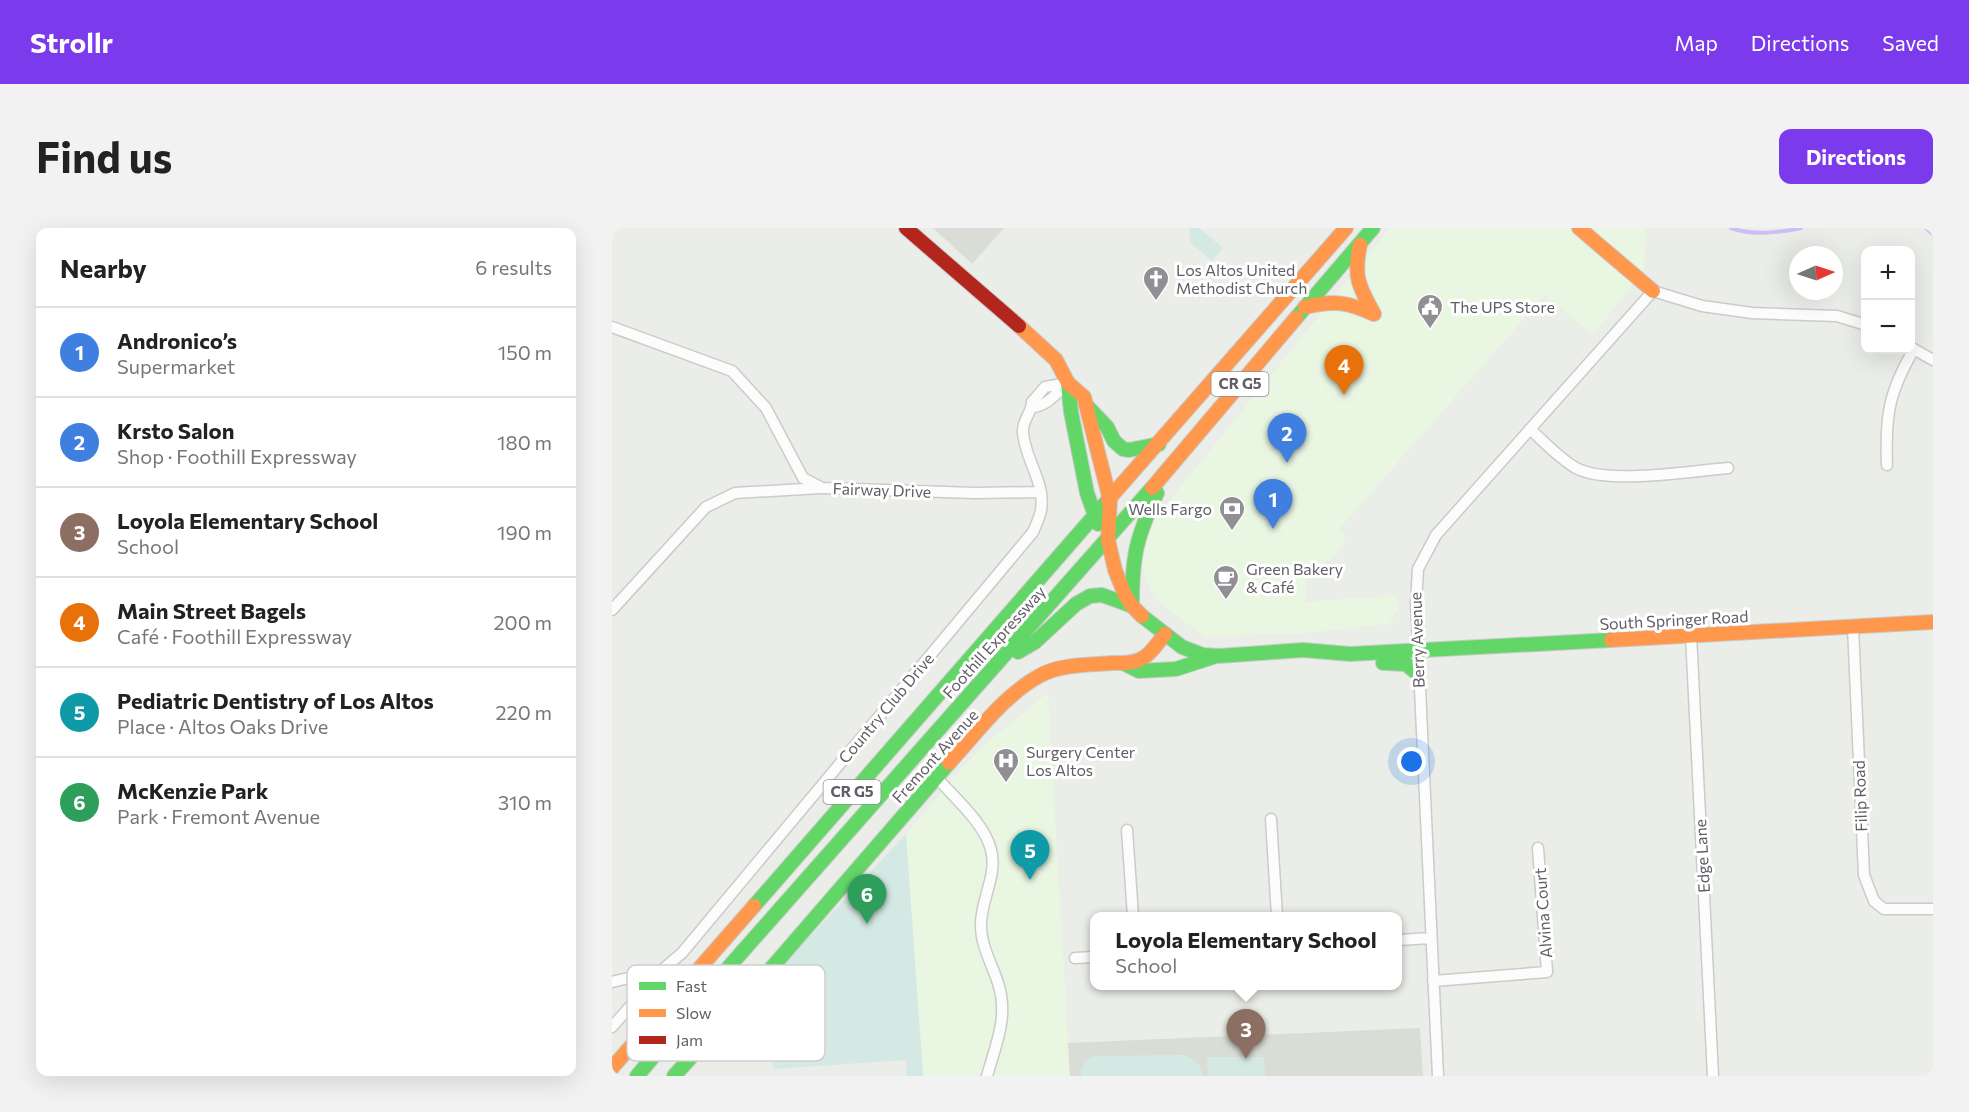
<!DOCTYPE html>
<meta charset="utf-8">
<style>
:root{--surface:#fff;--page:#f2f2f2;--text:#222;--muted:#767676;--line:#e0e0e0;--accent:#7c3aed}
body{margin:0;font-family:Commissioner,sans-serif;background:var(--page);color:var(--text)}
.controls{position:absolute;right:18px;top:18px;display:grid;overflow:hidden;border-radius:12px;box-shadow:0 6px 24px #0002}
.controls button{width:54px;height:54px;display:grid;place-items:center;padding:0;border:0;border-bottom:2px solid var(--line);background:var(--surface);color:var(--text);font:30px sans-serif}
.compass{position:absolute;left:1177px;top:18px;width:54px;height:54px;border-radius:50%;background:var(--surface);box-shadow:0 6px 24px #0002;rotate:87deg}
.you{position:absolute;left:800px;top:534px;width:21px;height:21px;margin:-15px;border:4px solid #fff;border-radius:50%;background:#1a73e8;box-shadow:0 0 0 9px #1a73e833}
.badge{display:grid;place-items:center;width:39px;height:39px;border-radius:50%;background:var(--accent);color:#fff;font-size:20px;font-weight:700}
.pin{position:absolute;translate:-50% -50px;filter:drop-shadow(0 2px 3px #0008)}
.pin::after{content:'';position:absolute;top:32px;width:21px;height:18px;background:inherit;clip-path:polygon(0 0,100% 0,50% 100%)}
.popup{position:absolute;left:478px;top:684px;width:312px;height:78px;box-sizing:border-box;display:grid;place-content:center;border-radius:12px;background:var(--surface);filter:drop-shadow(0 2px 4px #0005);font-size:20px;white-space:nowrap;color:var(--muted)}
.popup b{font-size:22px;color:var(--text)}
.popup::after{content:'';position:absolute;left:50%;top:100%;margin-left:-12px;border:12px solid transparent;border-top-color:var(--surface)}
.list{margin:0;padding:0;list-style:none}
h2{display:flex;justify-content:space-between;align-items:center;height:78px;margin:0;padding:0 24px;font-size:26px}
h2 small{font-size:20px;font-weight:400;color:var(--muted)}
.list li{display:grid;grid-template-columns:39px 1fr auto;gap:18px;align-items:center;box-sizing:border-box;height:90px;padding:0 24px;border-top:2px solid var(--line)}
.list b{display:block;font-size:22px;white-space:nowrap}
.list p{margin:0;font-size:20px;white-space:nowrap;color:var(--muted)}
.list em{font-size:20px;font-style:normal;color:var(--muted)}
.map{position:relative;flex:none;width:1321px;height:848px;overflow:hidden;border-radius:12px}
header{display:flex;align-items:center;gap:36px;box-sizing:border-box;height:84px;padding:0 30px;background:var(--accent);color:#fff}
header strong{font-size:28px}
nav{display:flex;gap:33px;margin-inline-start:auto;font-size:21px}
.intro{display:flex;align-items:center;justify-content:space-between;box-sizing:border-box;height:144px;padding:0 36px}
h1{margin:0;font-size:42px}
.button{padding:15px 27px;border-radius:12px;background:var(--accent);color:#fff;font-size:21px;font-weight:700}
main{display:flex;gap:36px;padding:0 36px}
aside{flex:1;background:var(--surface);border-radius:12px;box-shadow:0 6px 24px #0002}
.map>svg:first-child{display:block}
.commercial{fill:#e9f6e2}
.education{fill:#d9ddd6}
.green{fill:#d5e9e4}
.lines{fill:none;stroke-linecap:round;stroke-linejoin:round}
.stream{stroke:#cebdf6;stroke-width:4}
.street-casing{stroke:#cbcbcb;stroke-width:13}
.fast-casing{stroke:#c9cac9;stroke-width:16}
.slow-casing{stroke:#c9cac9;stroke-width:16}
.jam-casing{stroke:#c9cac9;stroke-width:16}
.street{stroke:#fcfcfc;stroke-width:10}
.fast{stroke:#63d668;stroke-width:14}
.slow{stroke:#ff974d;stroke-width:14}
.jam{stroke:#b3261e;stroke-width:14}
.labels{text-anchor:middle;stroke-width:6;stroke-linejoin:round;paint-order:stroke}
.shield{fill:#fff;stroke:#908e94;stroke-width:1.5}
.shield-label{font-size:15px;font-weight:bold;fill:#615d66}
.poi-label{font-size:16px;fill:#615d66;stroke:#fff;text-anchor:start}
.street-label{font-size:16px;fill:#615d66;stroke:#fff}
.key{fill:#fff;stroke:#d0ced1;stroke-width:1.5}
.key-label{font-size:16px;fill:#615d66}
</style>
<header>
<strong>Strollr</strong>
<nav><a>Map</a><a>Directions</a><a>Saved</a></nav>
</header>
<div class="intro"><h1>Find us</h1><a class="button">Directions</a></div>
<main>
<aside>
<h2>Nearby<small>6 results</small></h2>
<ul class="list">
<li><span class="badge" style="background:#3f7fe0">1</span><div><b>Andronico’s</b><p>Supermarket</p></div><em>150 m</em></li>
<li><span class="badge" style="background:#3f7fe0">2</span><div><b>Krsto Salon</b><p>Shop · Foothill Expressway</p></div><em>180 m</em></li>
<li><span class="badge" style="background:#8d6e63">3</span><div><b>Loyola Elementary School</b><p>School</p></div><em>190 m</em></li>
<li><span class="badge" style="background:#e8710a">4</span><div><b>Main Street Bagels</b><p>Café · Foothill Expressway</p></div><em>200 m</em></li>
<li><span class="badge" style="background:#0f9aa8">5</span><div><b>Pediatric Dentistry of Los Altos</b><p>Place · Altos Oaks Drive</p></div><em>220 m</em></li>
<li><span class="badge" style="background:#2e9e5b">6</span><div><b>McKenzie Park</b><p>Park · Fremont Avenue</p></div><em>310 m</em></li>
</ul>
</aside>
<div class="map">
<svg width="1321" height="848" viewBox="0 0 1321 848">
<rect width="100%" height="100%" fill="#eaede8"/>
<path class="commercial" d="M778,0H1034L1032,42L981,107L933,67L727,301L734,309L722,330L699,342L693,355L694,374L740,370L785,368L786,381L777,396L693,405L593,409L546,374L535,354L526,324L540,294Z
M436,465L458,848H311L294,606L348,542L372,517Z"/>
<path class="education" d="M321,0H392L360,36Z
M808,800L811,848H458L456,815Z"/>
<path class="green" d="M579,0H587L611,20L600,33L579,15L577,2Z
M294,606L311,848H295L294,832L161,841L159,779L142,768Z
M572,827C583,831 589,836 591,848H469C468,838 474,832 482,828Z
M595,829H652L653,848H596Z"/>
<g class="lines">
<path class="stream" d="M1119,0C1141,8 1166,5 1189,0
M1314,0L1321,6"/>
<defs>
<path id="street" d="M0,99L120,143L154,180L191,250L210,260L363,265L429,264
M1298,119L1321,132
M420,179C434,179 446,164 456,155
M918,201C931,213 949,232 964,240C995,257 1078,243 1116,240
M1275,237C1273,187 1277,164 1302,121
M0,382L94,279L123,265L209,260
M1241,399L1252,647L1262,673L1272,681H1321
M1079,407L1101,848
M324,549C342,569 373,596 379,622C386,647 368,673 369,698C369,718 380,736 386,755C397,788 384,816 375,848
M659,591L665,688
M515,602L521,688
M786,712L819,710
M463,730L482,729
M821,753L935,744L926,620
M0,754L50,742L70,725L421,304C424,297 428,289 429,282C434,255 412,230 411,204C410,192 420,185 420,174L433,159L456,155
M0,799L50,742
M826,848L804,374L806,341L824,307L1041,63L1090,78L1140,85L1225,88L1254,97"/>
<path id="fast" d="M684,90L761,0
M456,155L459,184L475,265L486,296
M475,178L495,199L502,213L511,221L517,222L547,216
M530,388L570,419L591,427L607,428L691,422L738,426L999,412
M406,424L423,414L464,376L478,368L490,367L520,378C520,329 524,310 545,265
M511,435L527,443L564,441L601,429
M771,435L794,436L806,446
M142,678L496,272
M25,848L122,733L540,260
M62,848L150,751L337,535"/>
<path id="slow" d="M967,0L1041,63
M748,17C741,48 747,59 762,86
M693,79C722,72 735,74 762,86
M407,98L444,132L456,155L472,169L498,272L496,312L503,342L513,367L520,378L530,388
M540,260L684,90
M496,272L734,0
M999,412L1321,394
M337,535C364,506 391,468 427,448C448,436 476,437 500,435C510,435 522,436 531,430C541,424 546,414 553,406
M0,840L142,678"/>
<path id="jam" d="M294,0L407,98"/>
</defs>
<use href="#street" class="street-casing"/>
<use href="#fast" class="fast-casing"/>
<use href="#slow" class="slow-casing"/>
<use href="#jam" class="jam-casing"/>
<use href="#street" class="street"/>
<use href="#fast" class="fast"/>
<use href="#slow" class="slow"/>
<use href="#jam" class="jam"/>
</g>
<defs>
<symbol id="church-pin" viewBox="-11 -11 22 30"><path d="M0 17L-7.5 6A9.5 9.5 0 1 1 7.5 6Z" fill="#918f94" stroke="#fff"/><path d="M-1.2-6h2.4v3.5h3.3v2.4h-3.3V6h-2.4V-.1h-3.3v-2.4h3.3Z" fill="#fff"/></symbol>
<symbol id="civic-pin" viewBox="-11 -11 22 30"><path d="M0 17L-7.5 6A9.5 9.5 0 1 1 7.5 6Z" fill="#918f94" stroke="#fff"/><path d="M-.6-6.5H3V-4.5H.6V-3L4-1V1h2V6H-6V1h2V-1L-.6-3ZM-1.2 2.5V6h2.4V2.5Z" fill="#fff"/></symbol>
<symbol id="bank-pin" viewBox="-11 -11 22 30"><path d="M0 17L-7.5 6A9.5 9.5 0 1 1 7.5 6Z" fill="#918f94" stroke="#fff"/><path d="M-6-4H6V4H-6ZM0-2.3a2.3 2.3 0 1 0 0 4.6a2.3 2.3 0 1 0 0-4.6Z" fill="#fff"/></symbol>
<symbol id="cafe-pin" viewBox="-11 -11 22 30"><path d="M0 17L-7.5 6A9.5 9.5 0 1 1 7.5 6Z" fill="#918f94" stroke="#fff"/><path d="M-5.5-4.5H6V0H3Q3 3.5 0 3.5H-2.5Q-5.5 3.5-5.5 0ZM3-3.2v2h1.7v-2ZM-6 4.5H4V6H-6Z" fill="#fff"/></symbol>
<symbol id="hospital-pin" viewBox="-11 -11 22 30"><path d="M0 17L-7.5 6A9.5 9.5 0 1 1 7.5 6Z" fill="#918f94" stroke="#fff"/><path d="M-5-5h3v3.5h4V-5h3V5h-3V1.5h-4V5h-3Z" fill="#fff"/></symbol>
</defs>
<g fill-rule="evenodd">
<use href="#church-pin" x="529" y="36" width="30" height="40"/>
<use href="#civic-pin" x="803" y="64" width="30" height="40"/>
<use href="#bank-pin" x="605" y="266" width="30" height="40"/>
<use href="#cafe-pin" x="599" y="335" width="30" height="40"/>
<use href="#hospital-pin" x="379" y="518" width="30" height="40"/>
</g>
<g class="labels">
<g class="shield">
<rect x="599.5" y="144" width="57" height="24" rx="4.5"/>
<rect x="211.5" y="552" width="57" height="24" rx="4.5"/>
</g>
<g class="shield-label">
<text x="628" y="161">CR G5</text>
<text x="240" y="569">CR G5</text>
</g>
<g class="poi-label">
<text x="564" y="48">Los Altos United<tspan x="564" dy="18">Methodist Church</tspan></text>
<text x="838" y="85">The UPS Store</text>
<text x="600" y="287" text-anchor="end">Wells Fargo</text>
<text x="634" y="347">Green Bakery<tspan x="634" dy="18">&amp; Café</tspan></text>
<text x="414" y="530">Surgery Center<tspan x="414" dy="18">Los Altos</tspan></text>
</g>
<g class="street-label">
<text transform="translate(270 262) rotate(2)" y="6">Fairway Drive</text>
<text transform="translate(1062 392) rotate(-3)" y="6">South Springer Road</text>
<text transform="translate(805 412) rotate(-92)" y="6">Berry Avenue</text>
<text transform="translate(382 414) rotate(-48)" y="6">Foothill Expressway</text>
<text transform="translate(274 480) rotate(-50)" y="6">Country Club Drive</text>
<text transform="translate(323 528) rotate(-48)" y="6">Fremont Avenue</text>
<text transform="translate(1248 568) rotate(-92)" y="6">Filip Road</text>
<text transform="translate(1090 628) rotate(-93)" y="6">Edge Lane</text>
<text transform="translate(931 685) rotate(-94)" y="6">Alvina Court</text>
</g>
</g>
<rect x="15" y="737" width="198" height="96" rx="9" class="key"/>
<rect x="27" y="754" width="27" height="8" fill="#63d668"/>
<rect x="27" y="781" width="27" height="8" fill="#ff974d"/>
<rect x="27" y="808" width="27" height="8" fill="#b3261e"/>
<g class="key-label">
<text x="64" y="764">Fast</text>
<text x="64" y="791">Slow</text>
<text x="64" y="818">Jam</text>
</g>
</svg>
<div class="controls">
<button>+</button>
<button>−</button>
</div>
<svg class="compass" viewBox="-18 -18 36 36"><path d="M0-13l5 13h-10z" fill="#e53935"/><path d="M0 13l5-13h-10z" fill="#767676"/></svg>
<div class="you"></div>
<div class="pin badge" style="left:661px;top:301px;background:#3f7fe0">1</div>
<div class="pin badge" style="left:675px;top:235px;background:#3f7fe0">2</div>
<div class="pin badge" style="left:634px;top:831px;background:#8d6e63">3</div>
<div class="popup"><b>Loyola Elementary School</b>School</div>
<div class="pin badge" style="left:732px;top:167px;background:#e8710a">4</div>
<div class="pin badge" style="left:418px;top:652px;background:#0f9aa8">5</div>
<div class="pin badge" style="left:255px;top:696px;background:#2e9e5b">6</div>
</div>
</main>
